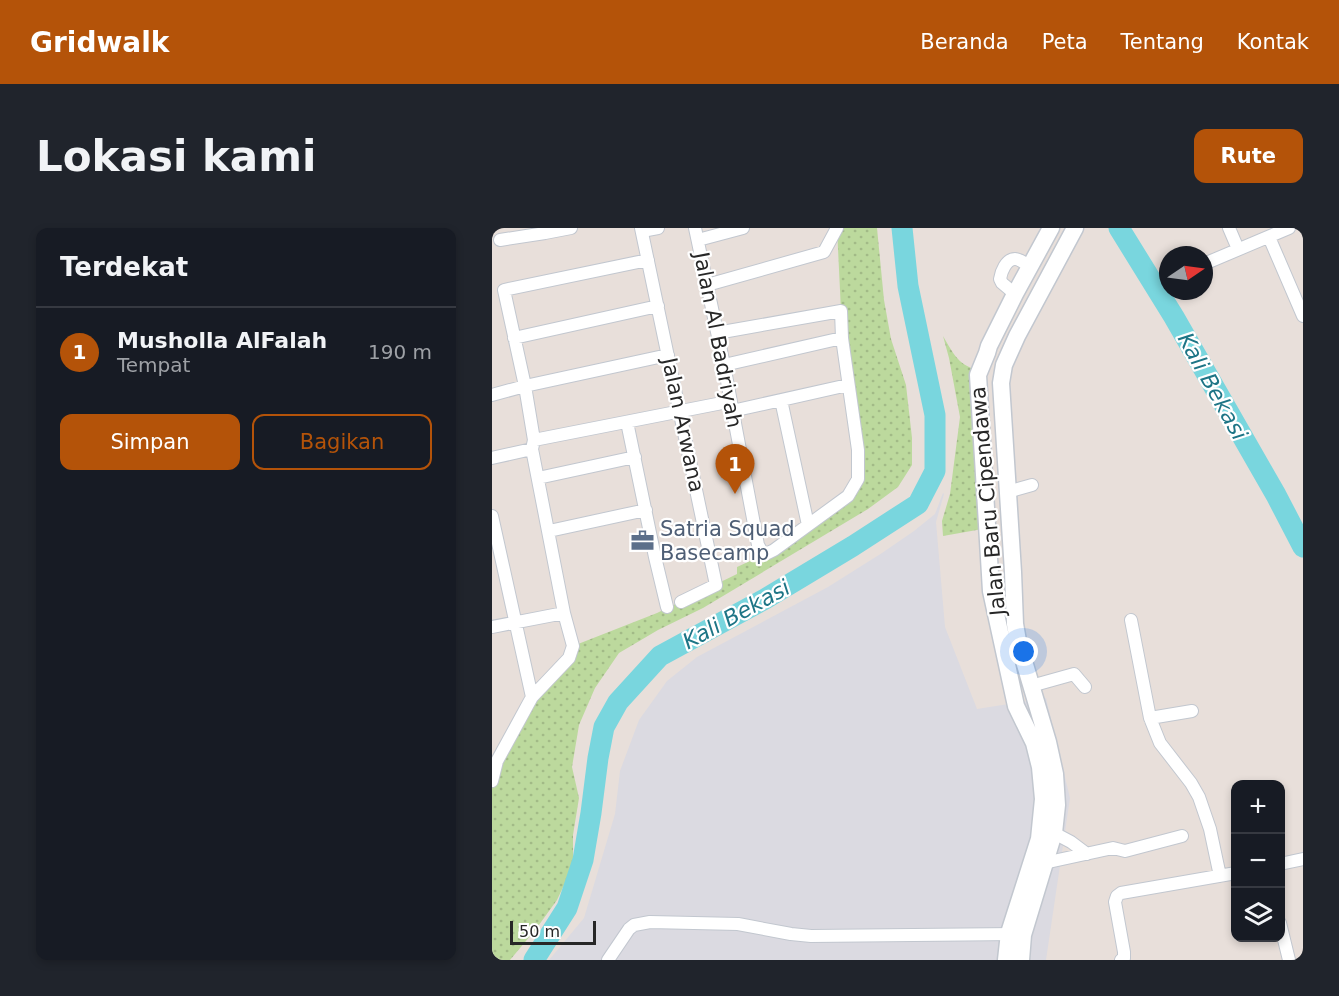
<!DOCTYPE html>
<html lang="id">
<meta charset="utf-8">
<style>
:root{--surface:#171b24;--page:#20242c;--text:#f1f3f6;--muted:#9ea1a6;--line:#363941;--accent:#b45309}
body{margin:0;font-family:"DejaVu Sans",sans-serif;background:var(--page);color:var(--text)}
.controls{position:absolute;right:18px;bottom:18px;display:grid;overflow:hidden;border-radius:12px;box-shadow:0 3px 9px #0003}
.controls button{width:54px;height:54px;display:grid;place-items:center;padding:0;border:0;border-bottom:2px solid var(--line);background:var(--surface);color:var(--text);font:30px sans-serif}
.compass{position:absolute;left:667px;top:18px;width:54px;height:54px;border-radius:50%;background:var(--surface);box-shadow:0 3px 9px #0003;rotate:77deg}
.scale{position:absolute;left:18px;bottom:15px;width:86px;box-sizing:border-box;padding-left:6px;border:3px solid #272727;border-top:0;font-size:16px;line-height:21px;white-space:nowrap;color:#272727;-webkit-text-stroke:4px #fff;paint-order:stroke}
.you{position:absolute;left:532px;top:424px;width:21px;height:21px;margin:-15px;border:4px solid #fff;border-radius:50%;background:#1a73e8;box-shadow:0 0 0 9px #1a73e833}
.badge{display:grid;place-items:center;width:39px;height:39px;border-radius:50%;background:var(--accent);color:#fff;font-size:20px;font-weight:700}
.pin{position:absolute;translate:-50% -50px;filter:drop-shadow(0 2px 3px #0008)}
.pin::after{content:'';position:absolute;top:32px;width:21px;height:18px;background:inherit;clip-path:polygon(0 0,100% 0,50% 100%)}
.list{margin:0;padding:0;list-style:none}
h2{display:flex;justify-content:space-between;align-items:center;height:78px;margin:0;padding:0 24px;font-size:26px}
h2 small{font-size:20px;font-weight:400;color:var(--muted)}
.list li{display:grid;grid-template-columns:39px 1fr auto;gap:18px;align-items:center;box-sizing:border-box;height:90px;padding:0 24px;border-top:2px solid var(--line)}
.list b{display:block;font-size:22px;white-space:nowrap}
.list p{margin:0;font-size:20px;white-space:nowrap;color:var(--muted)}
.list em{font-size:20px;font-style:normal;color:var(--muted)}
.actions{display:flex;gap:12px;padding:18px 24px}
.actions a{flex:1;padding:14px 0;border:2px solid var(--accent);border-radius:12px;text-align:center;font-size:21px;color:var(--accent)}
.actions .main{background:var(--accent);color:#fff}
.icon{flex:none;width:33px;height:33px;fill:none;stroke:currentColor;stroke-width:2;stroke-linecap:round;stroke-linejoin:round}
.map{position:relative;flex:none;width:811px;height:732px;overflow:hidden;border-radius:12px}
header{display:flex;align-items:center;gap:36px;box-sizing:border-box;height:84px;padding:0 30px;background:var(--accent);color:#fff}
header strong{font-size:28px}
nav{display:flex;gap:33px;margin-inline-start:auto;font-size:21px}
.intro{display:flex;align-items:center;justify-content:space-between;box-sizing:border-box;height:144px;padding:0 36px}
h1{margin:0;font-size:42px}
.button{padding:15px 27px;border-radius:12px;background:var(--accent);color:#fff;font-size:21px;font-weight:700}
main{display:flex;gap:36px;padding:0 36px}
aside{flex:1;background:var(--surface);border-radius:12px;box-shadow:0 3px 9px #0003}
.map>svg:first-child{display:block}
.industrial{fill:#dbdae1}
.grass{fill:url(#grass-dots)}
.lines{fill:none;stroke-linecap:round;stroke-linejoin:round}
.river{stroke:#79d6de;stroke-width:21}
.minor-casing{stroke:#c2c7cf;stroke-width:14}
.secondary-casing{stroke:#c2c7cf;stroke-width:19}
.minor{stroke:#fff;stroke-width:12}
.secondary{stroke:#fff;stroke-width:16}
.labels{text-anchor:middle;stroke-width:4.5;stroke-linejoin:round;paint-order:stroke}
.street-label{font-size:21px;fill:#272727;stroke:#fff}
.service-label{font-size:21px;fill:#4e5e75;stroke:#fff;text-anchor:start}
.water-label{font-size:22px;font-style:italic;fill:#1d7586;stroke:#fff}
</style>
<header>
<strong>Gridwalk</strong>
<nav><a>Beranda</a><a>Peta</a><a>Tentang</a><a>Kontak</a></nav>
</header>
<div class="intro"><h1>Lokasi kami</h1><a class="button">Rute</a></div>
<main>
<aside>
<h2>Terdekat<small></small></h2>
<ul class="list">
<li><span class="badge">1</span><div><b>Musholla AlFalah</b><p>Tempat</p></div><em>190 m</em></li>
</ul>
<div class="actions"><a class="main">Simpan</a><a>Bagikan</a></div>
</aside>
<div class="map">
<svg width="811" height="732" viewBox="0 0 811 732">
<defs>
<pattern id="grass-dots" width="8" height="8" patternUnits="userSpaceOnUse" patternTransform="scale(1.5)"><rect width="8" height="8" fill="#bcd99d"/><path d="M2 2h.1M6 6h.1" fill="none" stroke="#a2ba87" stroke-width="1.8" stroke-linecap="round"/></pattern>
</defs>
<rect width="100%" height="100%" fill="#e8dfda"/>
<path class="industrial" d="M451,265L452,266L444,294L453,399L485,481L554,470L578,570L554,732H57L92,690L123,586L128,543L147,492L175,453L205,429L336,359L390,325L422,303L443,286Z"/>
<path class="grass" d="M345,0H385L392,72L399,111L414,157L420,210V237L406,259L376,281L211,380L166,402L127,425L103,460L87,497L80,539L87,570L81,607V638L65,672L44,701L18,732H0V550L5,533L81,418L165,385L245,346V339L282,322L316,297L366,251L349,83Z
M451,108C461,125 467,139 488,142L496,300L451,308L450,293L458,266L468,189L457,130Z"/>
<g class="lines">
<path class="river" d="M627,0L682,89L784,267L811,319
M42,732L75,680L91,632L99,585L106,530L112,499L126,474L168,428L273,371L361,318L426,276L443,243V187L416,58L410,0"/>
<defs>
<path id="minor" d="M149,0L224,357L189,374
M203,0L232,137L266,317L270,324L276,325L282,322L356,268L366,251V222L350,110L349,83L236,103
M737,0L746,21
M150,3L166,0
M777,9L811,88
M8,12L53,5L79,0
M206,12L251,0
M712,36L797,0
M215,57L332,24L345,0
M523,66L510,55L508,51C509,44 514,31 523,31C528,31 533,36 538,38
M22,110L166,78
M232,137L350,110
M0,167L33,158L176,127
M289,172L316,297
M240,183L356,157
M135,194L163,329L175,379
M42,212L33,158L12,62L156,32
M0,230L40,221L42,212L230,175L238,173
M46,250L143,229
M515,264L540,257
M0,288L40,469
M57,303L154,282
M639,392L658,490L668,515L699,555L707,569L718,601L728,648
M0,399L72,385
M539,458L582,446L593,459
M658,490L700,483
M0,553L5,533L40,469L77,430L81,418L72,385L40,221
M562,605L579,614L595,626
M552,635L621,620L633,623L690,608
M788,636L811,631
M788,695L797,732
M116,732L137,701L142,697L158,694L246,696L299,706L319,708L524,706
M629,732L632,730V724L623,674L625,668L629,665L744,645"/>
<path id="secondary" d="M514,732L517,705L547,611L551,571L548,539L542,515L524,478L499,363L486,147L495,125L497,118L523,66L559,0
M529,732L531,707L562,605L565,577L563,546L556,514L526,413L523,396L521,344L509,155L512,137L525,108L583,0"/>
</defs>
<use href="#minor" class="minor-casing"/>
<use href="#secondary" class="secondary-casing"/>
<use href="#minor" class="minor"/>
<use href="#secondary" class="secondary"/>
</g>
<defs>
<symbol id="office-bare" viewBox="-9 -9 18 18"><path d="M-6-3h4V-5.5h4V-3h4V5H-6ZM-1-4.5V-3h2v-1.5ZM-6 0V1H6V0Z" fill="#5c6f8a" stroke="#fff" stroke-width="2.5" paint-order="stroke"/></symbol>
</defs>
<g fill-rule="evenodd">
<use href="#office-bare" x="134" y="296" width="33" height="33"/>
</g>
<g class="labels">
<g class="street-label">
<text transform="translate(226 112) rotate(79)" y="7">Jalan Al Badriyah</text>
<text transform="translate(191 197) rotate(78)" y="7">Jalan Arwana</text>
<text transform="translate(496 273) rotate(-95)" y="7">Jalan Baru Cipendawa</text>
</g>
<g class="service-label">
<text x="168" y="308">Satria Squad<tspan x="168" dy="24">Basecamp</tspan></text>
</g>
<g class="water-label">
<text transform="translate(721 158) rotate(61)" y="8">Kali Bekasi</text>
<text transform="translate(244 386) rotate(-29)" y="8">Kali Bekasi</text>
</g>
</g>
</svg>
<div class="controls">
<button>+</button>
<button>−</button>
<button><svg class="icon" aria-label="layers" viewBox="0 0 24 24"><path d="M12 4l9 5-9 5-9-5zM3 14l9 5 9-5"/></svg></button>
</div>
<svg class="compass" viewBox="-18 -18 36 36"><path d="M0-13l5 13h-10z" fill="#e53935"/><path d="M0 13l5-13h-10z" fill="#9ea1a6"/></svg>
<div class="scale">50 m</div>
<div class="you"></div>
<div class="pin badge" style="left:243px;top:266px">1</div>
</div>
</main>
